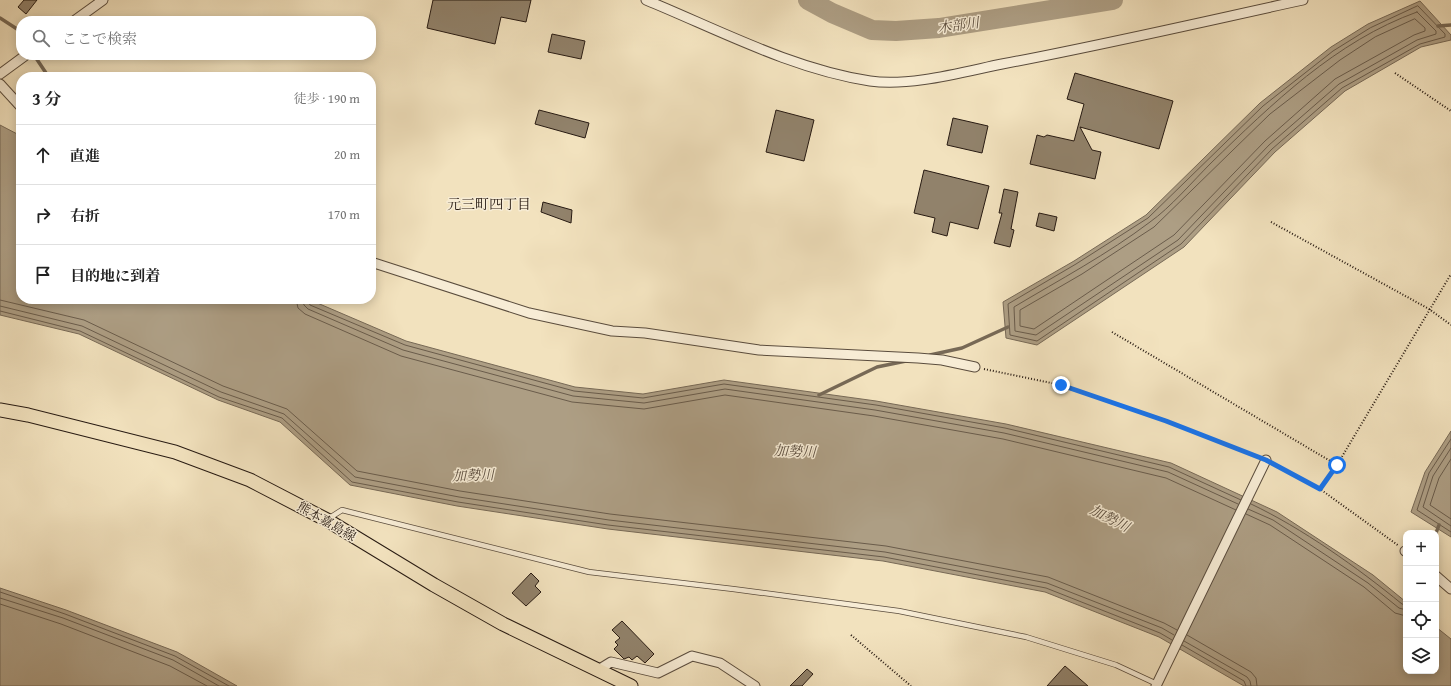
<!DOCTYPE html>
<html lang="ja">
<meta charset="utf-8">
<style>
:root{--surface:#fff;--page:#f2f2f2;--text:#222;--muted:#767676;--line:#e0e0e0}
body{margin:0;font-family:"Gentium Book Plus","Noto Serif JP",serif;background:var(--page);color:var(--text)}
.controls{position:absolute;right:12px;bottom:12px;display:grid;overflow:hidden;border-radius:8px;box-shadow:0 2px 10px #0003}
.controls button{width:36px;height:36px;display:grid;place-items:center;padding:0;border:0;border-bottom:1px solid var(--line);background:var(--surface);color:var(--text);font:20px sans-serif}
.stop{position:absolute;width:12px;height:12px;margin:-9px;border:3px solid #1a73e8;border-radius:50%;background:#fff}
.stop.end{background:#1a73e8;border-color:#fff;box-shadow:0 1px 4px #0008}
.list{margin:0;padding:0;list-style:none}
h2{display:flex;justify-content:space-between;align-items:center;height:52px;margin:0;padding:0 16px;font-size:17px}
h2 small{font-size:13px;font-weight:400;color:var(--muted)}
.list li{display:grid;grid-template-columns:26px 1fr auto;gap:12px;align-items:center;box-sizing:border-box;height:60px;padding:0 16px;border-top:1px solid var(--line)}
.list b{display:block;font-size:15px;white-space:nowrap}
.list em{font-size:13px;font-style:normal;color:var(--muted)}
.icon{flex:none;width:22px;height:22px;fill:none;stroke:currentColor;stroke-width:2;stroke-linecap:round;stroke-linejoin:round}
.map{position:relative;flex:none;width:1451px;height:686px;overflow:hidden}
.search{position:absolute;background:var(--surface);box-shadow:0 2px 10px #0003;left:16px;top:16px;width:360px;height:44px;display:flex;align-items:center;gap:10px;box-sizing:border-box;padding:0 14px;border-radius:16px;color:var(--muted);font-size:15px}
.panel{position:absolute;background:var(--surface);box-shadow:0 2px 10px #0003;left:16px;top:72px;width:360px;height:232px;border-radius:16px}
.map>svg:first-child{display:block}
.water{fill:#ad9e84;stroke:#776956}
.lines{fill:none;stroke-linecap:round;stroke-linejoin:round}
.shore{stroke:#6a5c4b;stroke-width:1}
.stream{stroke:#776956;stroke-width:3.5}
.river{stroke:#ad9e84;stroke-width:20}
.building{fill:#91826b;stroke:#271a12}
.lane-casing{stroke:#5a4c3d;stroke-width:6}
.street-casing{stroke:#5a4c3d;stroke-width:11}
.primary-casing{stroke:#271a12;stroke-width:15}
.path{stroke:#271a12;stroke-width:2;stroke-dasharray:1 2;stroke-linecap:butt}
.lane{stroke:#f7ecd5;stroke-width:4.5}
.street{stroke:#f7ecd5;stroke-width:9}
.primary{stroke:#f2e2be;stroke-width:13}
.route{stroke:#1a73e8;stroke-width:5}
.labels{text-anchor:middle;stroke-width:3;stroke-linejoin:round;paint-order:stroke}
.street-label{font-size:13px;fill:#271a12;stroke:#f7ecd5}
.water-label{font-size:14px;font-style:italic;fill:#5d4f40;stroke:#f7ecd5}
.neighbourhood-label{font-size:14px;fill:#271a12;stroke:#f7ecd5}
</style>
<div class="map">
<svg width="1451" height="686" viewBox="0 0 1451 686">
<rect width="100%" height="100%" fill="#f2e2be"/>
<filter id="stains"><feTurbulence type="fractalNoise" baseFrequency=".005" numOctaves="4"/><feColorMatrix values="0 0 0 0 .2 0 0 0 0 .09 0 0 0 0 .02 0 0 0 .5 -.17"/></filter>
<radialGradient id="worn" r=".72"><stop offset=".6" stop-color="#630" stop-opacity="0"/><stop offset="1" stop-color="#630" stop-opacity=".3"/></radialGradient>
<path class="water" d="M1420,1L1451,35V40L1421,47L1345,91L1275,152L1184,247L1037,345L1006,338L1003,302L1074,261L1146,215L1260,103L1331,47L1368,24Z
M0,125L21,136V299H308L406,341L575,387L643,394L724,380L876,401L1006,424L1171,463L1277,512L1373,575L1406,602V671H1436V627L1451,639V686H1244L1159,637L1045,592L883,561L608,529L457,506L350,485L280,422L218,400L79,334L0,315Z
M1451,431V537L1411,512L1425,472Z
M0,588L66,610L177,652L237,686H0Z"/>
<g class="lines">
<path class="shore" d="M1418,6L1445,34V37L1420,44L1342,88L1272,149L1181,244L1037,341L1010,335L1008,304L1076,264L1148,218L1263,106L1333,51L1370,28Z
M1417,12L1436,31V34L1417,40L1339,84L1269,145L1178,240L1036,335L1015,331L1014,307C1059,280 1108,254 1150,222C1170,208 1193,181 1211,163C1272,104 1336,41 1417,12Z
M1415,19L1425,28V31L1414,35L1335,79L1265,141L1174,235L1034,329L1020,326V310L1082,274L1154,227L1270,114L1340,60L1375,37Z
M296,299L298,308L305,314L401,356L572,402L644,409L725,395L874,416L1003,439L1166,478L1236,510
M302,299L304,305L308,309L403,350L573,396L644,403L725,389L875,410L1004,433L1168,472L1238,504
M307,299L310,305L405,345L574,391L643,398L724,384L876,405L1005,428L1169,467L1241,500
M0,300L84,320L223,386L287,409L357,471L460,491L610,514L886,546L1048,577L1164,623L1177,630
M0,306L82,326L221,392L284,414L355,477L459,497L609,520L885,552L1047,583L1162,628L1174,635
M0,311L80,331L219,397L282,418L352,482L458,502L608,525L884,557L1046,588L1160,633L1172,640
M1451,439L1429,473L1417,510L1451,532
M1451,448L1433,476L1423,507L1451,526
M1451,459L1439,478L1430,505L1451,519
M1251,504C1302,528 1358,568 1402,604L1406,605
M1248,509L1273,520L1368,583L1399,608L1406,610
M1246,514L1270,525L1364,587L1395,613L1406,616
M0,592L65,614L175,656L229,686
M0,598L63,618L173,660L219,686
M0,604L61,624L170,666L207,686
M1187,635L1251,672L1256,678L1257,686
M1184,641L1247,677L1250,681L1251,686
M1182,645L1244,681L1246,686"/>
<path class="stream" d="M0,18L17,29L21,35
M1438,26L1451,25
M34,55L46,73
M930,355L962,348L1008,327
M819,395L877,367L906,361
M1436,533L1439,525"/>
<path class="river" d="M808,0L832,13L872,30L896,31L939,28L1113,0"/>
</g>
<path class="building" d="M24,0H37L26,14L18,7Z
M433,0H531L526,22L501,17L495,44L427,28Z
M552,34L585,41L581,59L548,52Z
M1075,73L1173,101L1159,149L1080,127L1092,150L1101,152L1095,179L1030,164L1037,135L1044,137L1047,135L1074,141L1084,104L1067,99Z
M539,110L589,123L585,138L535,124Z
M776,110L814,120L804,161L766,152Z
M953,118L988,126L982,153L947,145Z
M924,170L989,186L978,229L950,222L947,236L932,232L935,218L914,213Z
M1004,189L1018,192L1011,229L1014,230L1010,247L994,243L1002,213H999Z
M543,202L572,210L571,223L541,212Z
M1039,213L1057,217L1054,231L1036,226Z
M531,573L539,581L535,586L541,592L526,606L512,593Z
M622,621L654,654L645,663L637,656L632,660L629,657L624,659L614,649L618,645L615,642L620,638L612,630Z
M1065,666L1088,686H1047Z
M807,669L813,674L802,686H790Z"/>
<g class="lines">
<defs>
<path id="lane" d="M328,519L342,510L589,572L733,589L899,611L1026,637L1116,665L1157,684"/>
<path id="street" d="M646,0C719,30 792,69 870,81C909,87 963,72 1002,64C1103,45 1202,22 1303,0
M74,21L103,0
M0,74L26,55
M0,84L21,107
M371,262L529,313L612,331L645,333L759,350L918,358L942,360L975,367
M1405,551H1406
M1436,576L1451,589
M598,670L611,662L658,673L692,656L720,663L755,686
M1156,686L1266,460"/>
<path id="primary" d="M0,410L28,415L175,452L250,480L327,520L434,585L503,624L631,686"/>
</defs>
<use href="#lane" class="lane-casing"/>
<use href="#street" class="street-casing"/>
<use href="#primary" class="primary-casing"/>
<path class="path" d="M1395,73L1451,111
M1271,222L1429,309L1451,325
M1112,332L1337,465
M984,369L1061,385L1166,421L1257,456
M1274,464L1320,489L1399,546
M1320,489L1337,465L1451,274
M851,635L911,686"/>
<use href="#lane" class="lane"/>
<use href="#street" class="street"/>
<use href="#primary" class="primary"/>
</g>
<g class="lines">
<path class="route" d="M1061,385L1166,421L1266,460L1320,489L1337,465"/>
</g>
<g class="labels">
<g class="street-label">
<text transform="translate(327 521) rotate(30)" y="5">熊本嘉島線</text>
</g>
<g class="water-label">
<text transform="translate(958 25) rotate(-8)" y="5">木部川</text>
<text transform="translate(795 451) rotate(2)" y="5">加勢川</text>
<text transform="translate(473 475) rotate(-2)" y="5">加勢川</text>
<text transform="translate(1110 518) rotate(27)" y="5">加勢川</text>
</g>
<g class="neighbourhood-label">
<text x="489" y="209">元三町四丁目</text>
</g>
</g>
<rect width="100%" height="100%" filter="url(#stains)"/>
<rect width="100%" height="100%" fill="url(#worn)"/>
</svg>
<div class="controls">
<button>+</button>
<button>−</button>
<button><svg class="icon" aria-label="locate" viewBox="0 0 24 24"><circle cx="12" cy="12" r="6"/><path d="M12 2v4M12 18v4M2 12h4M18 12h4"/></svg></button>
<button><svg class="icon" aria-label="layers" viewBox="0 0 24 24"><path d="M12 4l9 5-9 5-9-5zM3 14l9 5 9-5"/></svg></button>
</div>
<div class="stop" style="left:1337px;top:465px"></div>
<div class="stop end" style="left:1061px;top:385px"></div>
<div class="search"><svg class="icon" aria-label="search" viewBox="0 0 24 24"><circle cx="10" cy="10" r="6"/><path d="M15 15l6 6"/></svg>ここで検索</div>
<section class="panel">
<h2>3 分<small>徒歩 · 190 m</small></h2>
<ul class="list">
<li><svg class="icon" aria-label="ahead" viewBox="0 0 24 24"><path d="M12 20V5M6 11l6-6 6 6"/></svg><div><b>直進</b></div><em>20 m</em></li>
<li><svg class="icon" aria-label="right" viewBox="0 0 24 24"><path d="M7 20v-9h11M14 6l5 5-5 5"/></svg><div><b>右折</b></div><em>170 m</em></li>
<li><svg class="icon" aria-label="arrive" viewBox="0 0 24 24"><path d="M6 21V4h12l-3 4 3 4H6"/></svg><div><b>目的地に到着</b></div></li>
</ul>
</section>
</div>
